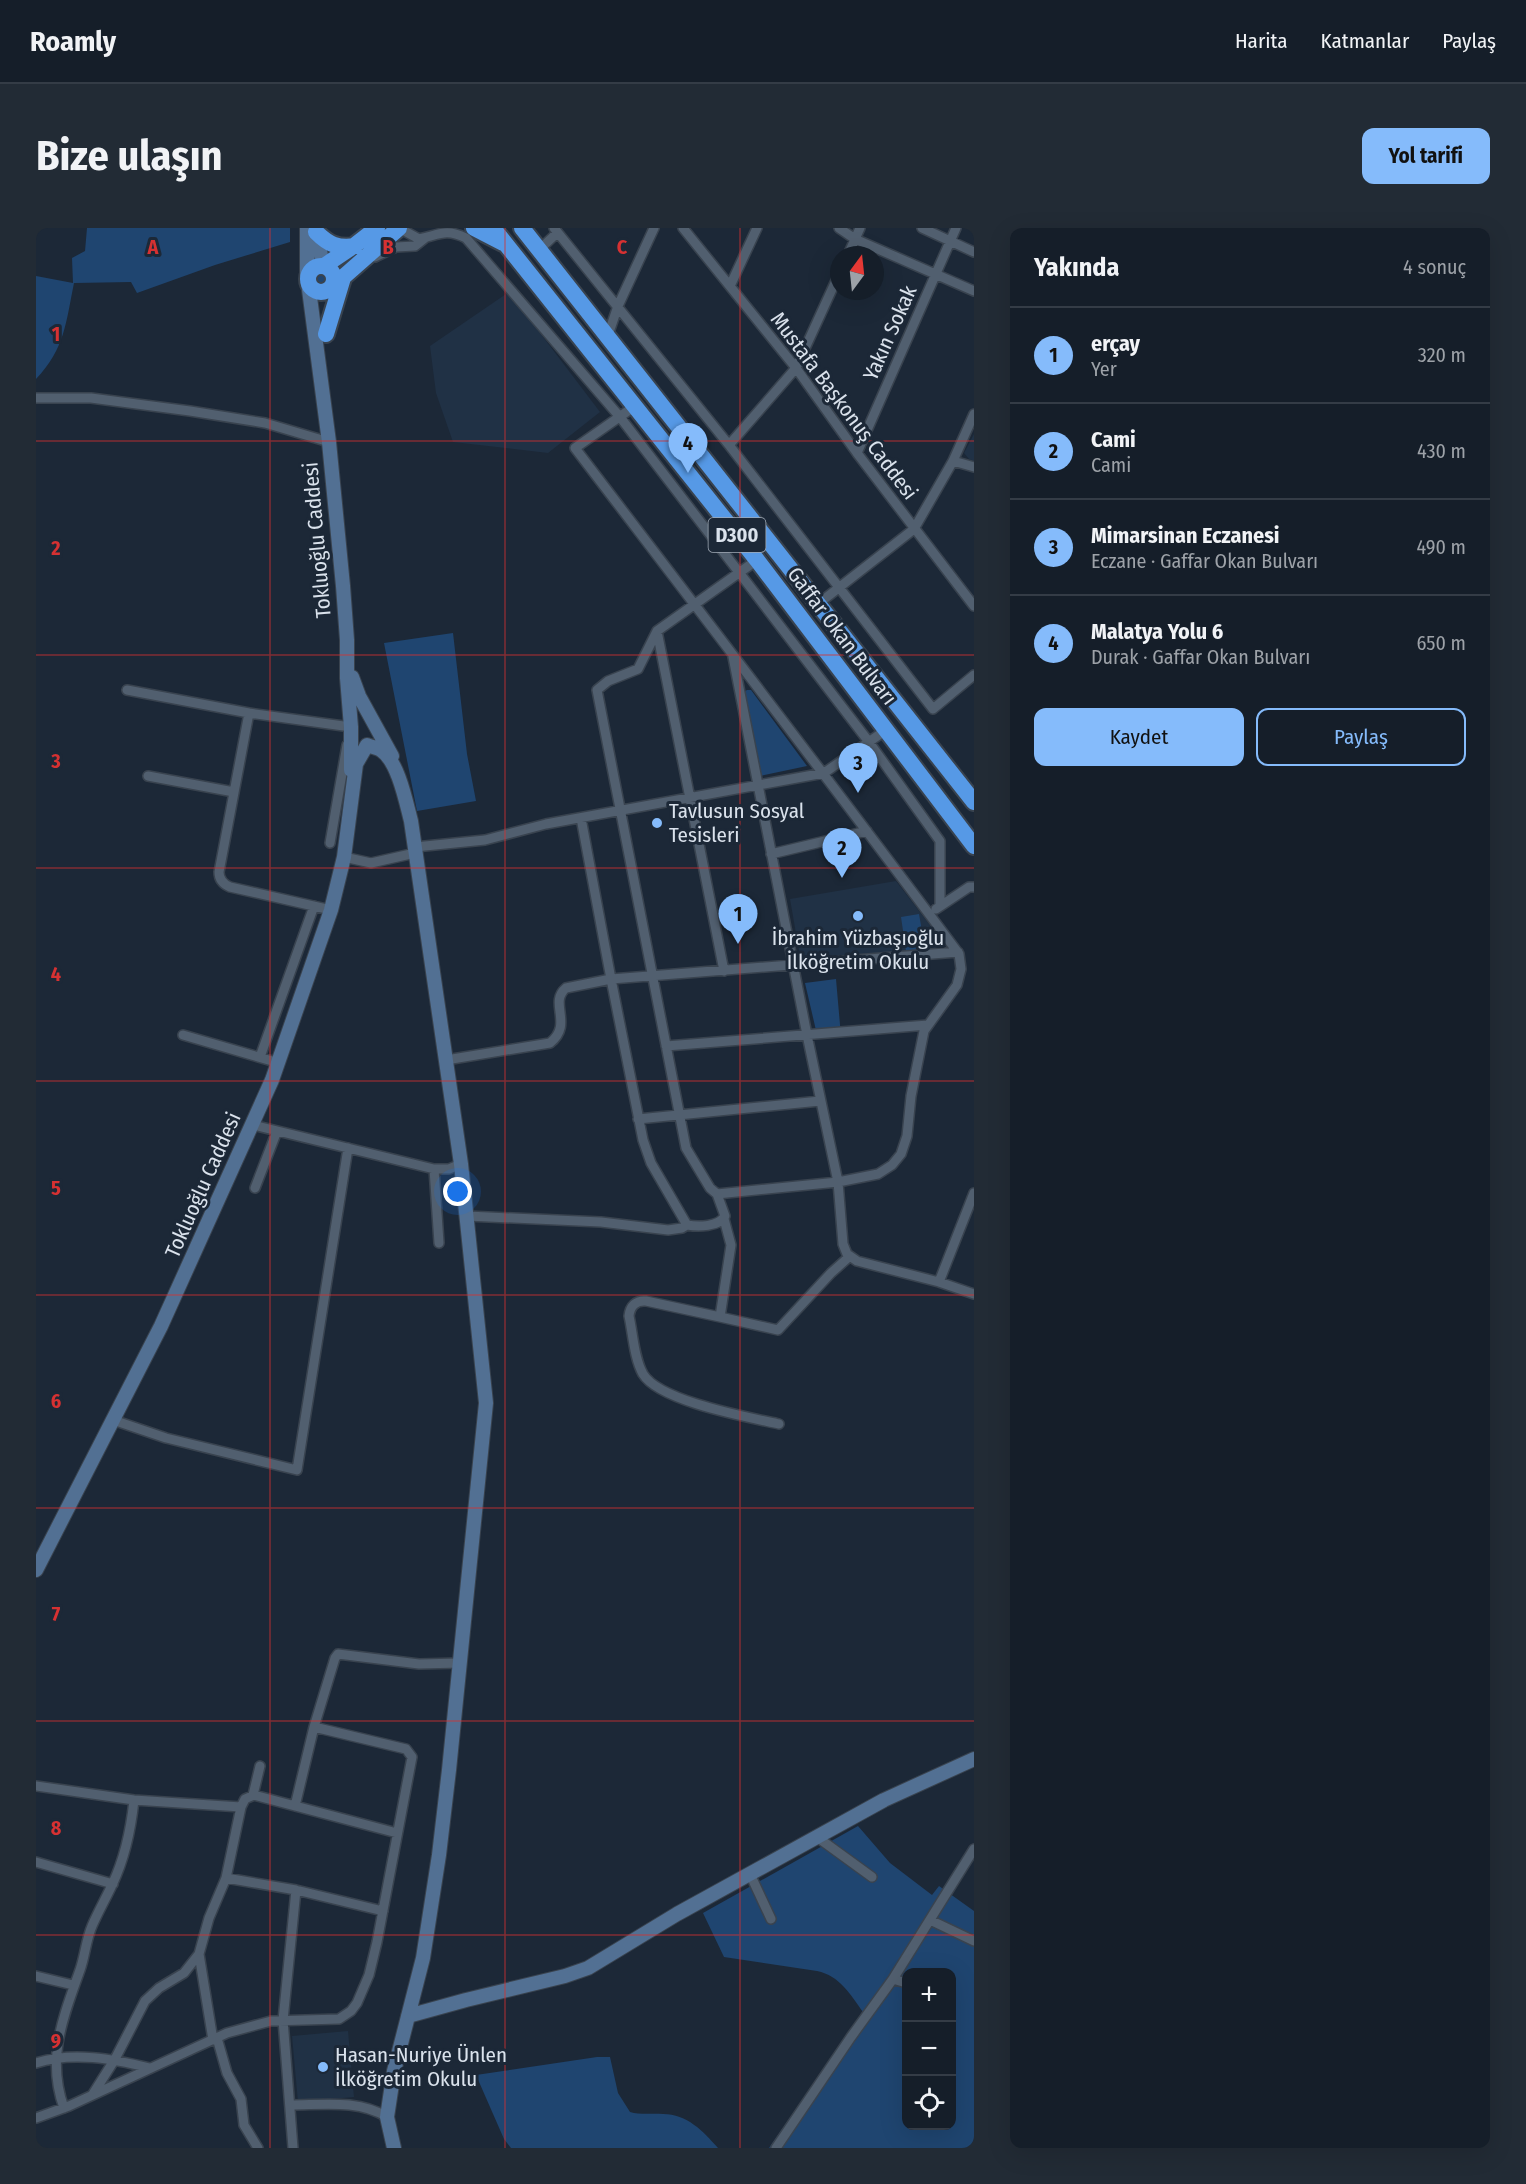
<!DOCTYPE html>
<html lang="tr">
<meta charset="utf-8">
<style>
:root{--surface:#151e29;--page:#222b35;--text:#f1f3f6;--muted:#9da2a8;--line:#343c46;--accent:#85bbfb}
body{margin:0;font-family:"Fira Sans Condensed",sans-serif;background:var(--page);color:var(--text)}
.controls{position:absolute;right:18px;bottom:18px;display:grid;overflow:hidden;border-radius:12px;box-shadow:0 6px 24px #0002}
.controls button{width:54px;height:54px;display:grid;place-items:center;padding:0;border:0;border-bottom:2px solid var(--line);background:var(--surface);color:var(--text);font:30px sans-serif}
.compass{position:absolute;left:794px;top:18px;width:54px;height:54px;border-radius:50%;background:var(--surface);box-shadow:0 6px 24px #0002;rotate:15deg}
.you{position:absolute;left:422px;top:964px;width:21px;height:21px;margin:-15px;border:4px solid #fff;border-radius:50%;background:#1a73e8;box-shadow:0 0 0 9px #1a73e833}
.badge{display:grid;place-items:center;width:39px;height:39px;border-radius:50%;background:var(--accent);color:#111;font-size:20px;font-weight:700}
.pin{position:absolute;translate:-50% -50px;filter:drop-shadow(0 2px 3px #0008)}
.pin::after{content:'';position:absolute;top:32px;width:21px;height:18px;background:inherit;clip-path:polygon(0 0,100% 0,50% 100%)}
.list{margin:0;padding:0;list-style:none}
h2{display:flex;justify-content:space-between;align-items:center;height:78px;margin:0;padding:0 24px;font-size:26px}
h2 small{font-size:20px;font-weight:400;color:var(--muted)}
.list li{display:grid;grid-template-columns:39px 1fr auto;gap:18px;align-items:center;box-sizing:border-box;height:96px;padding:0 24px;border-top:2px solid var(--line)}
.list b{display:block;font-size:22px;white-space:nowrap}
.list p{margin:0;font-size:20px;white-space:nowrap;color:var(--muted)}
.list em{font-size:20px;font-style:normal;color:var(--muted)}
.actions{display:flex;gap:12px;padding:18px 24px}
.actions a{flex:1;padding:14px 0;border:2px solid var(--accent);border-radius:12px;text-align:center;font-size:21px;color:var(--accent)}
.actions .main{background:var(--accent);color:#111}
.icon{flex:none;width:33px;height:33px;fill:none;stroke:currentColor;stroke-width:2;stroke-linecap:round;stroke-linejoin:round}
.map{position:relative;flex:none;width:938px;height:1920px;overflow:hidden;border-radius:12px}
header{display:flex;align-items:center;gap:36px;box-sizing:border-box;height:84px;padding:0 30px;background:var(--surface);border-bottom:2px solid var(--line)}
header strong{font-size:28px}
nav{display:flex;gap:33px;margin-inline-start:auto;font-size:21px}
.intro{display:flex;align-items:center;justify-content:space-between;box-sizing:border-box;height:144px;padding:0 36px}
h1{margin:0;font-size:42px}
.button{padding:15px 27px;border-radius:12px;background:var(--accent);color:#111;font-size:21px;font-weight:700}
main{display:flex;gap:36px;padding:0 36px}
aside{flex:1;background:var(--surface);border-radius:12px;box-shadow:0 6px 24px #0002}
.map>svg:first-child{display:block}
.built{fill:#203145}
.green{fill:#1f4570;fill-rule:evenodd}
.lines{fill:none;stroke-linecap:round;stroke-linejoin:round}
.street-casing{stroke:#39434f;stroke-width:12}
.secondary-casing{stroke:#39434f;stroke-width:16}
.highway-casing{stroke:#39434f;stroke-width:20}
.street{stroke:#515f6f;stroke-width:9}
.secondary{stroke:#527093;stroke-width:14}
.highway{stroke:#5699e6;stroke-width:16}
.grid{fill:none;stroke:#d63132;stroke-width:1.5;stroke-opacity:0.55}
.poi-dot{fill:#85bbfb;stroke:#1c2837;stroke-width:2}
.labels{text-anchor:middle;stroke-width:6;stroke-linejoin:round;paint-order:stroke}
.shield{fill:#1c2837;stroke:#a1aab6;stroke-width:1.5}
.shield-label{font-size:20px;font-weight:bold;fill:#dae2ec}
.street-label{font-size:21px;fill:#dae2ec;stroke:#1c2837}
.poi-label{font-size:21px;fill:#dae2ec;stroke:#1c2837;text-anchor:start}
.grid-label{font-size:20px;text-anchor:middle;font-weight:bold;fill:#d63132;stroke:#1c2837;stroke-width:6;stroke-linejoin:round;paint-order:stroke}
</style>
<header>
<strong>Roamly</strong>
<nav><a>Harita</a><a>Katmanlar</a><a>Paylaş</a></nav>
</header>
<div class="intro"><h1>Bize ulaşın</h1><a class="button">Yol tarifi</a></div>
<main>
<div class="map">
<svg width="938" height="1920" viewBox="0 0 938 1920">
<rect width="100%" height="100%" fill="#1c2837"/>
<path class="built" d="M473,64L564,184L512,225L417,214L400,165L394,118Z
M938,206V233L933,231L928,225Z
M860,653L900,705V724L765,734L754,671Z
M312,1803L318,1869L262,1874L256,1808Z"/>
<path class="green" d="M51,0H254V14L179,37L101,65L95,54L38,55C30,94 29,121 0,151V48L37,55L36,30L49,23Z
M275 51a10 10 0 1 1 20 0a10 10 0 1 1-20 0Z
M417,405L431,526L440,573L381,583L348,415Z
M711,462H715L771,538L724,548L708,464Z
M883,686L889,720L870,723L865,689Z
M800,751L805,808L782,811L769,755Z
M822,1598L854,1635L896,1667L903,1658L938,1683V1920H733L827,1784C814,1766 804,1748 781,1743L688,1729L667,1685ZM870,1744H916V1898H870Z
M561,1829H574L582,1865L594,1884C604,1887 617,1885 627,1886C651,1886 667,1903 682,1920H475L468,1911L440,1847Z"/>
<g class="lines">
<defs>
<path id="street" d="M363,0L383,11C403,7 409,0 430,10L584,189L833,514L904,613V678
M518,0L693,217L897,481L938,447
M647,0L760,140L821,225L938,378
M803,0L819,11L938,63
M886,0L938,24
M503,22L521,5
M812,27L824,0
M339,29L360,19L379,18L389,10
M694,58L721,0
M571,110L582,78L618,0
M0,170H55L154,183L229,195L293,214
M599,178L539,220C668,389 797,557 923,726L925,741L921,757L888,803L875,868L871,908L865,926L856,937L842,946L802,954L681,966L674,960L650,920L561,462L572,453L602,441L621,403L721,332
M693,217L760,140L803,46
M821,225L920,0
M917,233L938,239
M782,376L878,301L917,233L938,186
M621,403L688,743
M697,429L771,807L802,954L807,1016L811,1026L821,1033L903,1054L938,1066
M91,462L213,485L315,499
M213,485L183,644C183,651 187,656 194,659L295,682
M112,548L198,564
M545,590L575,751L922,724
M294,615L311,517
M379,619L449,612L510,596L788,545L850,502
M735,626L831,603
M308,629L335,635L379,625
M900,681L933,659H938
M147,807L243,835
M630,818L892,797
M224,829L278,678
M410,832L514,815C538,796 512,775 530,760L575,751L607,912L615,935L651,997C662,999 683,999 689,988L681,966
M602,891L784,873
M217,897L398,941H413L425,936
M398,941L403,1015
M219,960L241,903
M431,988L565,994L632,1002L646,1000L651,997
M688,991L695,1017L684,1089L742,1102L795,1045L814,1028
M903,1054L938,965
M684,1089L610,1073C600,1072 594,1078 593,1088C597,1106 598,1130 607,1146C623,1173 711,1189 743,1196
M77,1192L130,1210L261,1242L312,920
M0,1558L98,1572L205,1579
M217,1567L224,1538
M259,1578L278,1499L299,1430L302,1426L383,1436L424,1435
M781,1609L836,1649
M0,1634L77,1656
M714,1646L735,1691
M190,1650L260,1662L347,1683
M894,1692L938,1713
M163,1726L177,1812
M0,1748L37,1757
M857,1751L870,1755
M181,1810L191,1845L205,1871L208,1897L222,1920
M0,1835C37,1823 77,1831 114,1840
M57,1866L79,1831L109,1773L123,1760L148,1745L163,1726L173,1690L190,1650L205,1579L209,1571L218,1567L361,1605
M254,1877C286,1877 322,1871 351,1889
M28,1880C10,1830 27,1790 44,1742C49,1728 50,1712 56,1698C62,1684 70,1670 76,1657C89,1630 95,1601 98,1572
M0,1890L33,1878L191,1805L235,1793L303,1791L315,1783L321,1775L333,1747L341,1714L376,1529L370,1521L278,1499
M257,1920L247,1792L260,1662
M740,1920L815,1809L857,1751L938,1621"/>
<path id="secondary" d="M271,0V49
M280,2L287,38
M272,54L293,214L307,358L311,412V450L315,499V542
M316,449L323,468L356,528
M0,1342L125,1098L236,852L295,682L308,629L320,536L331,517C336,519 341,520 345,522C362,533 370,574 375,593L425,936L450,1175L413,1542L403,1627L387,1730L358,1843L351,1889L358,1920
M372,1788L430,1772L529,1748L552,1740L641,1686L848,1572L938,1531"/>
<path id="highway" d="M438,0L467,15
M457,0L721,332L938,618
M486,0L938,574
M280,4C292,16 302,21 319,18
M272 51a13 13 0 1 1 26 0a13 13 0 1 1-26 0Z
M288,38L319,17L341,0
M296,59L363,0
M290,106L307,50"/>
</defs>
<use href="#street" class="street-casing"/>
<use href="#secondary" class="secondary-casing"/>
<use href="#highway" class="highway-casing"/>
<use href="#street" class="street"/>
<use href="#secondary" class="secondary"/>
<use href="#highway" class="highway"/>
</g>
<path class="grid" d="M234,0V1920M469,0V1920M704,0V1920M0,213H938M0,427H938M0,640H938M0,853H938M0,1067H938M0,1280H938M0,1493H938M0,1707H938"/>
<g class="poi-dot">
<circle cx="621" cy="595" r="6"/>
<circle cx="822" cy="688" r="6"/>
<circle cx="287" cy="1839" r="6"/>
</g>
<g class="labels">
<rect class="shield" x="672.5" y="290" width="57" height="34" rx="4.5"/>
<g class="shield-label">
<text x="701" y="314">D300</text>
</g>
<g class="street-label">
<text transform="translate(854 105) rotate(-66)" y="7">Yakın Sokak</text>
<text transform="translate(808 178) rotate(53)" y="7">Mustafa Başkonuş Caddesi</text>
<text transform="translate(281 312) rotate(-95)" y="7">Tokluoğlu Caddesi</text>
<text transform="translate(806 408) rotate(53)" y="7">Gaffar Okan Bulvarı</text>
<text transform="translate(167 957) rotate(-66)" y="7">Tokluoğlu Caddesi</text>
</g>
<g class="poi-label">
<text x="633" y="590">Tavlusun Sosyal<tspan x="633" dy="24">Tesisleri</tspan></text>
<text x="822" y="717" text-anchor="middle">İbrahim Yüzbaşıoğlu<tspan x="822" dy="24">İlköğretim Okulu</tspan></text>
<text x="299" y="1834">Hasan-Nuriye Ünlen<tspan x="299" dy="24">İlköğretim Okulu</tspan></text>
</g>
</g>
<g class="grid-label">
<text x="117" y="26">A</text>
<text x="352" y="26">B</text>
<text x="586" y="26">C</text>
<text x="20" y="113">1</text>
<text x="20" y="327">2</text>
<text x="20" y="540">3</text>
<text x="20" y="753">4</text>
<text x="20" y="967">5</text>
<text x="20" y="1180">6</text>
<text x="20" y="1393">7</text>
<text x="20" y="1607">8</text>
<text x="20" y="1820">9</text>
</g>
</svg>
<div class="controls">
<button>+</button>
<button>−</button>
<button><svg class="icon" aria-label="locate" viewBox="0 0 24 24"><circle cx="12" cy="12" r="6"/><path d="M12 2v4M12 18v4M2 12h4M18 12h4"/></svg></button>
</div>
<svg class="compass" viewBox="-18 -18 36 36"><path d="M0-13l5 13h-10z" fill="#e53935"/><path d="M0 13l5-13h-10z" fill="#9da2a8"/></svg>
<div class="you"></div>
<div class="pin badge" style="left:702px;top:716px">1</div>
<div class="pin badge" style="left:806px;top:650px">2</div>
<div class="pin badge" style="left:822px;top:565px">3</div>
<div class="pin badge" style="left:652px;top:245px">4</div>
</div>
<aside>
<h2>Yakında<small>4 sonuç</small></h2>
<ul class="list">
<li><span class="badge">1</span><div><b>erçay</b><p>Yer</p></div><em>320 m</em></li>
<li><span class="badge">2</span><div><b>Cami</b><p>Cami</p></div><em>430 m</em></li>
<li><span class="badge">3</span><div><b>Mimarsinan Eczanesi</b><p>Eczane · Gaffar Okan Bulvarı</p></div><em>490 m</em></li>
<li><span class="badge">4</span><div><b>Malatya Yolu 6</b><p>Durak · Gaffar Okan Bulvarı</p></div><em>650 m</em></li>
</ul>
<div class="actions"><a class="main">Kaydet</a><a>Paylaş</a></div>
</aside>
</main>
